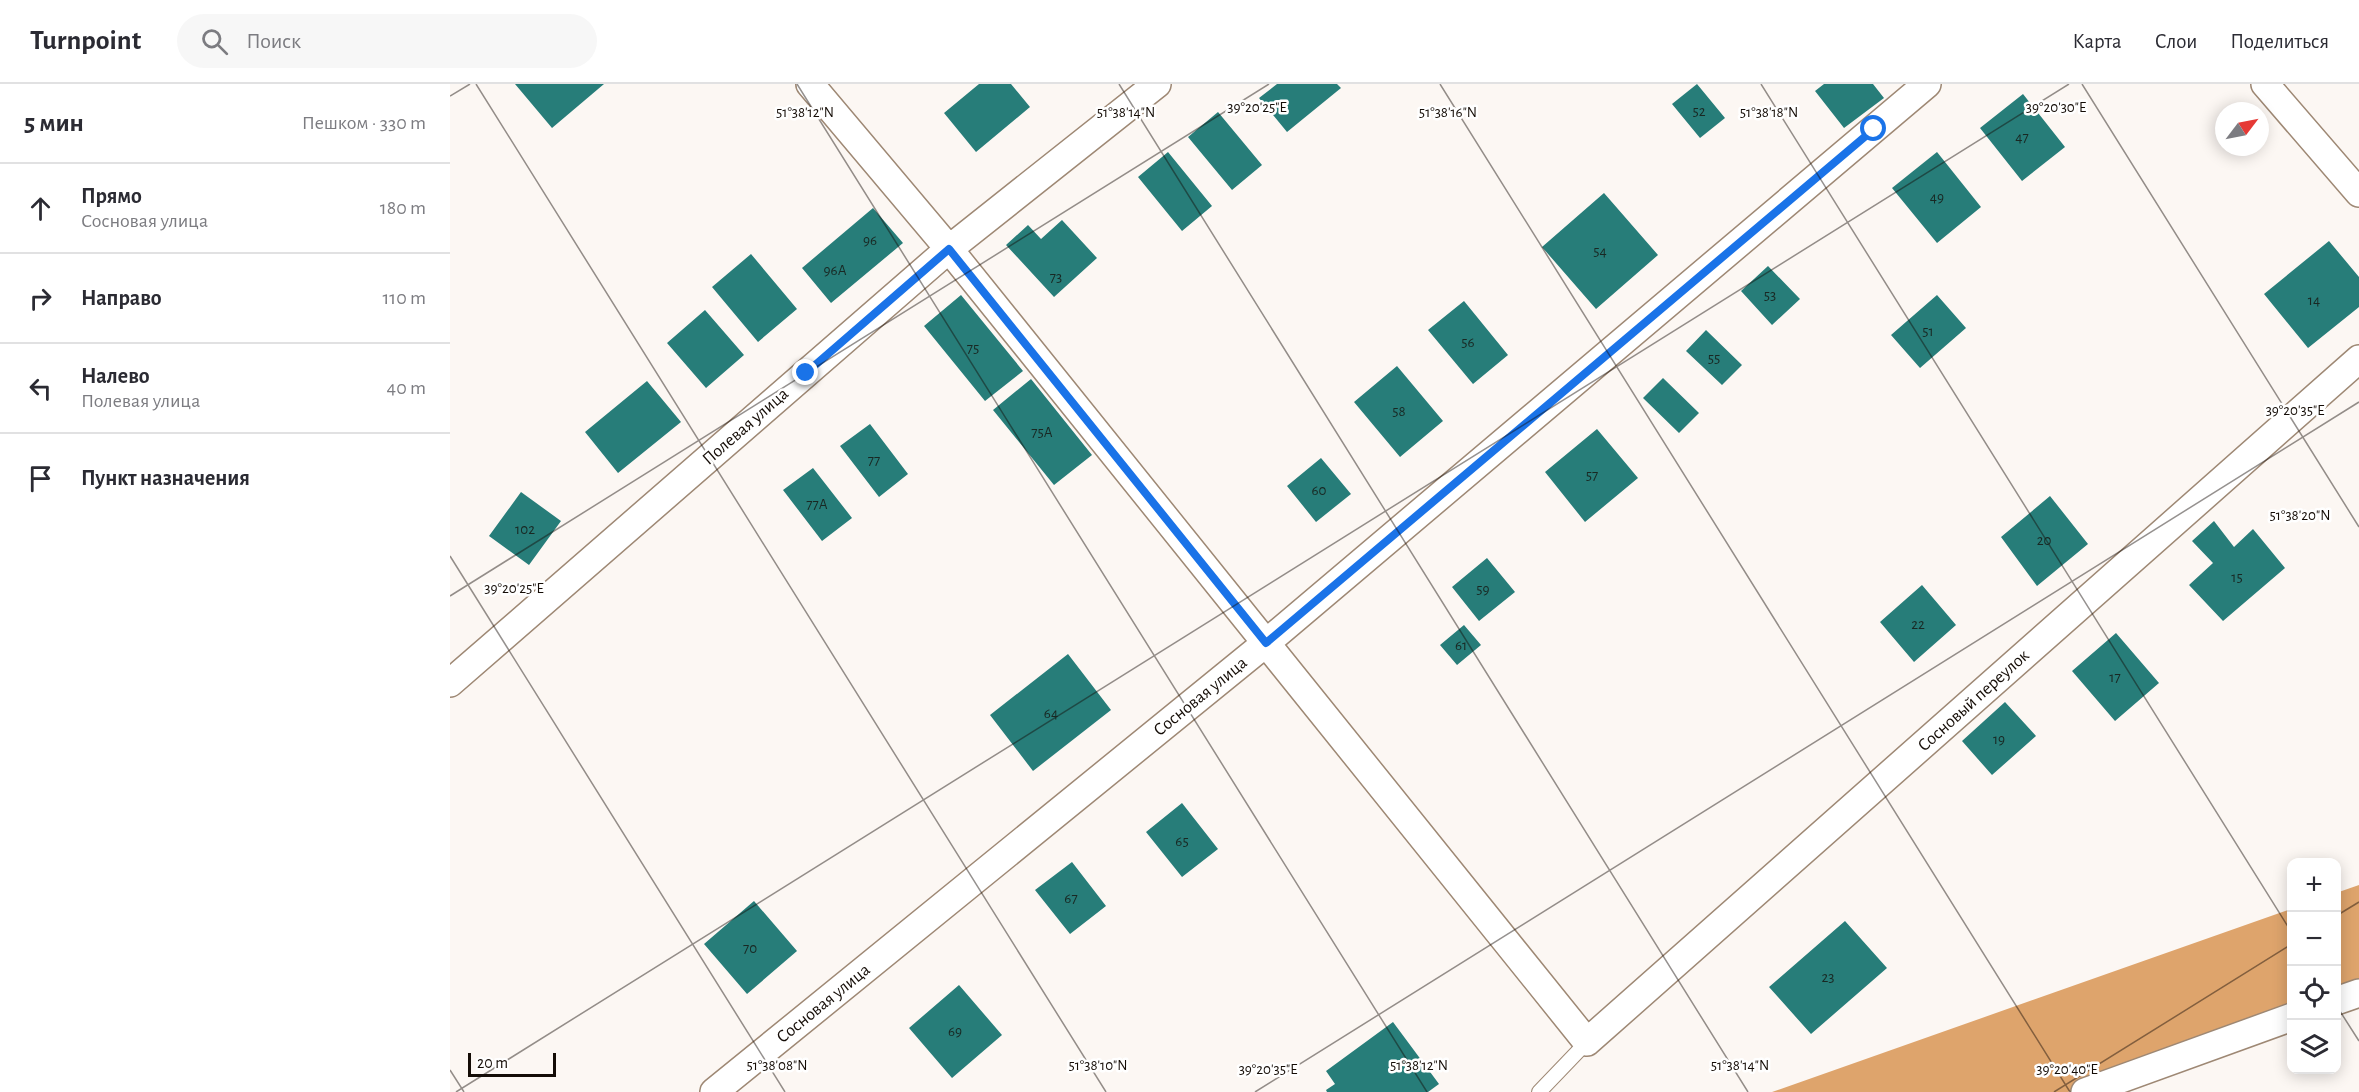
<!DOCTYPE html>
<html lang="ru">
<meta charset="utf-8">
<style>
:root{--surface:#fff;--page:#f7f7f7;--text:#2b2b33;--muted:#7c7c81;--line:#e1e1e2}
body{margin:0;font-family:"Alegreya Sans",sans-serif;background:var(--page);color:var(--text)}
.controls{position:absolute;right:18px;bottom:18px;display:grid;overflow:hidden;border-radius:12px;box-shadow:0 3px 15px #0003}
.controls button{width:54px;height:54px;display:grid;place-items:center;padding:0;border:0;border-bottom:2px solid var(--line);background:var(--surface);color:var(--text);font:30px sans-serif}
.compass{position:absolute;left:1765px;top:18px;width:54px;height:54px;border-radius:50%;background:var(--surface);box-shadow:0 3px 15px #0003;rotate:58deg}
.scale{position:absolute;left:18px;bottom:15px;width:88px;box-sizing:border-box;padding-left:6px;border:3px solid #140c06;border-top:0;font-size:16px;line-height:21px;white-space:nowrap;color:#140c06;-webkit-text-stroke:4px #fff;paint-order:stroke}
.stop{position:absolute;width:18px;height:18px;margin:-14px;border:4px solid #1a73e8;border-radius:50%;background:#fff}
.stop.end{background:#1a73e8;border-color:#fff;box-shadow:0 2px 6px #0008}
.list{margin:0;padding:0;list-style:none}
h2{display:flex;justify-content:space-between;align-items:center;height:78px;margin:0;padding:0 24px;font-size:26px}
h2 small{font-size:20px;font-weight:400;color:var(--muted)}
.list li{display:grid;grid-template-columns:39px 1fr auto;gap:18px;align-items:center;box-sizing:border-box;height:90px;padding:0 24px;border-top:2px solid var(--line)}
.list b{display:block;font-size:22px;white-space:nowrap}
.list p{margin:0;font-size:20px;white-space:nowrap;color:var(--muted)}
.list em{font-size:20px;font-style:normal;color:var(--muted)}
.icon{flex:none;width:33px;height:33px;fill:none;stroke:currentColor;stroke-width:2;stroke-linecap:round;stroke-linejoin:round}
.map{position:relative;flex:none;width:1909px;height:1008px;overflow:hidden}
header{display:flex;align-items:center;gap:36px;box-sizing:border-box;height:84px;padding:0 30px;background:var(--surface);border-bottom:2px solid var(--line)}
header strong{font-size:28px}
nav{display:flex;gap:33px;margin-inline-start:auto;font-size:21px}
.search{width:420px;height:54px;background:var(--page);display:flex;align-items:center;gap:15px;box-sizing:border-box;padding:0 21px;border-radius:33px;color:var(--muted);font-size:22px}
main{display:flex}
aside{flex:1;background:var(--surface)}
.map>svg:first-child{display:block}
.forest{fill:#dea46c}
.building{fill:#277d79}
.lines{fill:none;stroke-linecap:round;stroke-linejoin:round}
.service-casing{stroke:#9e8874;stroke-width:16}
.minor-casing{stroke:#9e8874;stroke-width:30}
.service{stroke:#fff;stroke-width:14}
.minor{stroke:#fff;stroke-width:27}
.route{stroke:#1a73e8;stroke-width:8}
.ticks{fill:none;stroke:#140c06;stroke-width:1.5;stroke-opacity:0.45}
.labels{text-anchor:middle;stroke-width:5;stroke-linejoin:round;paint-order:stroke}
.number-label{font-size:15px;fill:#192823}
.street-label{font-size:18px;fill:#140c06;stroke:#fff}
.ticks-label{font-size:15px;text-anchor:middle;fill:#140c06;stroke:#fff;stroke-width:5;stroke-linejoin:round;paint-order:stroke}
</style>
<header>
<strong>Turnpoint</strong>
<div class="search"><svg class="icon" aria-label="search" viewBox="0 0 24 24"><circle cx="10" cy="10" r="6"/><path d="M15 15l6 6"/></svg>Поиск</div>
<nav><a>Карта</a><a>Слои</a><a>Поделиться</a></nav>
</header>
<main>
<aside>
<h2>5 мин<small>Пешком · 330 m</small></h2>
<ul class="list">
<li><svg class="icon" aria-label="ahead" viewBox="0 0 24 24"><path d="M12 20V5M6 11l6-6 6 6"/></svg><div><b>Прямо</b><p>Сосновая улица</p></div><em>180 m</em></li>
<li><svg class="icon" aria-label="right" viewBox="0 0 24 24"><path d="M7 20v-9h11M14 6l5 5-5 5"/></svg><div><b>Направо</b></div><em>110 m</em></li>
<li><svg class="icon" aria-label="left" viewBox="0 0 24 24"><path d="M17 20v-9H6M10 6l-5 5 5 5"/></svg><div><b>Налево</b><p>Полевая улица</p></div><em>40 m</em></li>
<li><svg class="icon" aria-label="arrive" viewBox="0 0 24 24"><path d="M6 21V4h12l-3 4 3 4H6"/></svg><div><b>Пункт назначения</b></div></li>
</ul>
</aside>
<div class="map">
<svg width="1909" height="1008" viewBox="0 0 1909 1008">
<rect width="100%" height="100%" fill="#fcf7f3"/>
<path class="forest" d="M1909,801V903L1886,911V809Z
M1841,825V928L1618,1008H1322Z"/>
<path class="building" d="M65,0H154L102,44Z
M529,0H561L580,23L526,68L494,29Z
M827,0H887L891,4L837,48L809,14Z
M1247,0L1275,34L1250,54L1222,20Z
M1374,0H1423L1434,14L1394,44L1365,7Z
M1573,10L1615,63L1572,97L1530,44Z
M768,28L812,81L782,106L738,53Z
M718,68L762,122L732,147L688,93Z
M1487,68L1531,123L1487,159L1442,104Z
M1154,109L1208,171L1146,225L1092,163Z
M423,124L453,159L381,219L352,184Z
M612,136L647,174L604,213L556,161L578,141L591,155Z
M1879,157L1909,193V223L1858,264L1814,210Z
M301,170L347,225L308,258L262,203Z
M1318,182L1350,215L1322,241L1291,207Z
M511,211L573,287L535,317L474,242Z
M1487,211L1516,244L1470,284L1441,251Z
M1014,217L1058,271L1023,300L978,246Z
M255,226L294,271L256,304L217,259Z
M1256,246L1292,281L1272,301L1236,267Z
M947,282L993,337L950,373L904,318Z
M1213,294L1249,329L1229,349L1193,314Z
M581,295L642,371L604,401L543,326Z
M197,297L231,338L168,389L135,348Z
M420,340L458,390L429,413L390,362Z
M1147,345L1188,394L1135,438L1095,388Z
M871,374L901,410L866,438L837,402Z
M363,384L402,434L372,457L333,406Z
M71,408L111,437L79,481L39,452Z
M1600,412L1638,460L1587,502L1551,453Z
M1764,437L1784,463L1803,445L1835,484L1773,537L1739,501L1763,479L1742,457Z
M1037,474L1065,508L1029,537L1002,503Z
M1472,501L1506,541L1464,578L1430,538Z
M1014,541L1031,561L1007,581L990,561Z
M1666,549L1709,599L1665,637L1622,587Z
M618,570L661,626L583,687L540,631Z
M1555,618L1586,652L1542,691L1512,657Z
M732,719L768,765L732,793L696,748Z
M622,778L656,822L620,850L585,806Z
M304,817L347,867L297,910L254,860Z
M1395,837L1437,884L1361,950L1319,903Z
M509,901L552,951L502,994L459,944Z
M943,938L989,1000L978,1008H877L876,1006L885,1000L876,987Z"/>
<g class="lines">
<defs>
<path id="service" d="M1089,1008L1137,958"/>
<path id="minor" d="M360,0L499,165L1137,958L1909,275
M1815,0L1909,109
M0,599L499,165L707,0
M1886,917L1909,909
M264,1008L816,559L1477,0
M1635,1008L1842,933"/>
</defs>
<use href="#service" class="service-casing"/>
<use href="#minor" class="minor-casing"/>
<use href="#service" class="service"/>
<use href="#minor" class="minor"/>
</g>
<g class="lines">
<path class="route" d="M356,289L499,165L816,559L1424,45"/>
</g>
<path class="ticks" d="M26,0L656,1008M347,0L977,1008M669,0L1298,1008M990,0L1620,1008M1311,0L1842,849M1632,0L1909,443M0,12L20,0M0,472L335,1008M0,512L819,0M1886,832L1909,818M1886,921L1909,957M0,986L14,1008M6,1008L1619,0M805,1008L1909,318M1604,1008L1842,860"/>
<g class="labels">
<g class="number-label">
<text x="1249" y="32">52</text>
<text x="1572" y="58">47</text>
<text x="1487" y="118">49</text>
<text x="420" y="161">96</text>
<text x="1150" y="172">54</text>
<text x="385" y="191">96А</text>
<text x="606" y="198">73</text>
<text x="1320" y="216">53</text>
<text x="1864" y="221">14</text>
<text x="1478" y="252">51</text>
<text x="1018" y="263">56</text>
<text x="523" y="269">75</text>
<text x="1264" y="279">55</text>
<text x="949" y="332">58</text>
<text x="592" y="353">75А</text>
<text x="424" y="381">77</text>
<text x="1142" y="396">57</text>
<text x="869" y="411">60</text>
<text x="367" y="425">77А</text>
<text x="75" y="450">102</text>
<text x="1594" y="461">20</text>
<text x="1787" y="498">15</text>
<text x="1033" y="510">59</text>
<text x="1468" y="545">22</text>
<text x="1011" y="566">61</text>
<text x="1665" y="598">17</text>
<text x="601" y="634">64</text>
<text x="1549" y="660">19</text>
<text x="732" y="762">65</text>
<text x="621" y="819">67</text>
<text x="300" y="869">70</text>
<text x="1378" y="898">23</text>
<text x="505" y="952">69</text>
</g>
<g class="street-label">
<text transform="translate(295 342) rotate(-41)" y="6">Полевая улица</text>
<text transform="translate(750 612) rotate(-39)" y="6">Сосновая улица</text>
<text transform="translate(1523 616) rotate(-42)" y="6">Сосновый переулок</text>
<text transform="translate(373 919) rotate(-39)" y="6">Сосновая улица</text>
</g>
</g>
<g class="ticks-label">
<text x="807" y="28">39°20'25"E</text>
<text x="1606" y="28">39°20'30"E</text>
<text x="355" y="33">51°38'12"N</text>
<text x="676" y="33">51°38'14"N</text>
<text x="998" y="33">51°38'16"N</text>
<text x="1319" y="33">51°38'18"N</text>
<text x="1845" y="331">39°20'35"E</text>
<text x="1850" y="436">51°38'20"N</text>
<text x="64" y="509">39°20'25"E</text>
<text x="327" y="986">51°38'08"N</text>
<text x="648" y="986">51°38'10"N</text>
<text x="969" y="986">51°38'12"N</text>
<text x="1290" y="986">51°38'14"N</text>
<text x="818" y="990">39°20'35"E</text>
<text x="1617" y="990">39°20'40"E</text>
</g>
</svg>
<div class="controls">
<button>+</button>
<button>−</button>
<button><svg class="icon" aria-label="locate" viewBox="0 0 24 24"><circle cx="12" cy="12" r="6"/><path d="M12 2v4M12 18v4M2 12h4M18 12h4"/></svg></button>
<button><svg class="icon" aria-label="layers" viewBox="0 0 24 24"><path d="M12 4l9 5-9 5-9-5zM3 14l9 5 9-5"/></svg></button>
</div>
<svg class="compass" viewBox="-18 -18 36 36"><path d="M0-13l5 13h-10z" fill="#e53935"/><path d="M0 13l5-13h-10z" fill="#7c7c81"/></svg>
<div class="scale">20 m</div>
<div class="stop" style="left:1424px;top:45px"></div>
<div class="stop end" style="left:356px;top:289px"></div>
</div>
</main>
